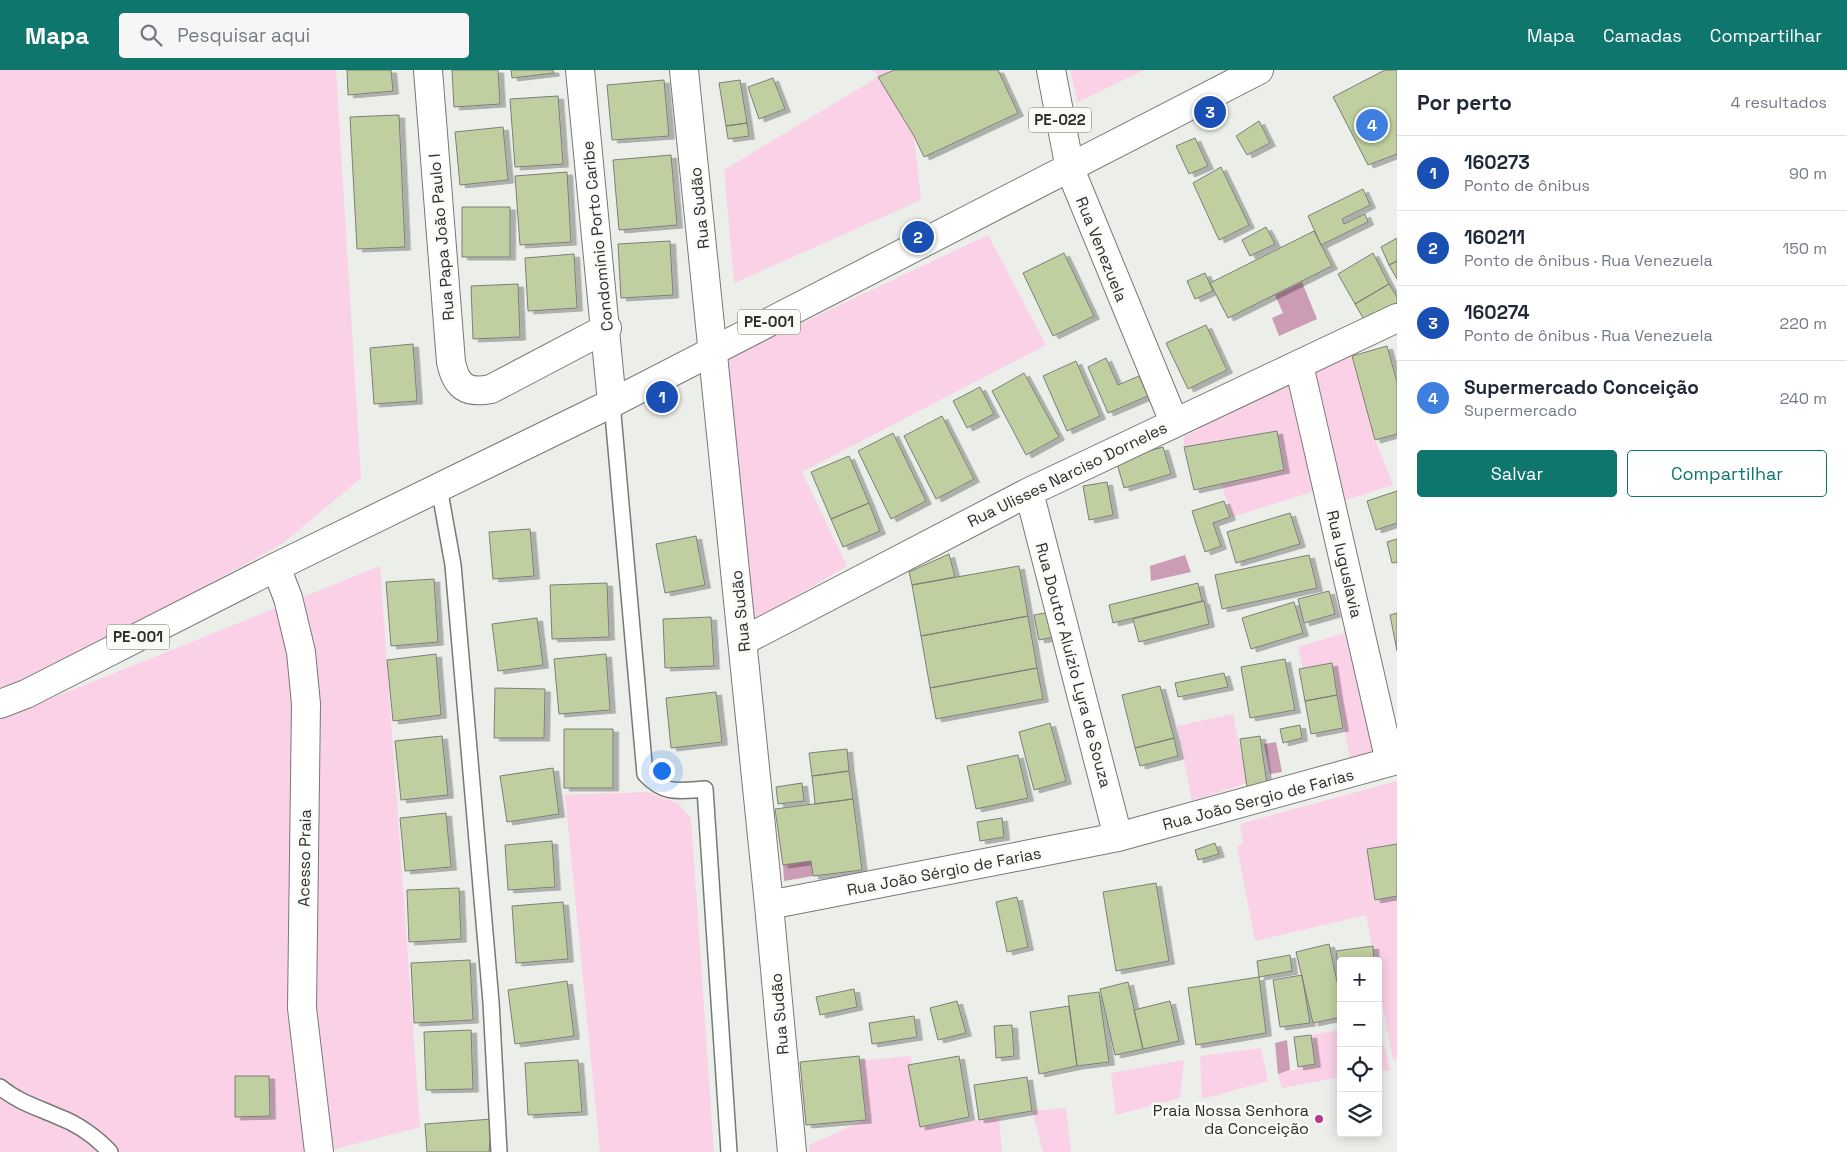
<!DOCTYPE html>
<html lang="pt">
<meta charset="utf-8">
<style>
:root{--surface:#fff;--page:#f6f6f7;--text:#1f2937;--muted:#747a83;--line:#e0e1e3;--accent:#0f766e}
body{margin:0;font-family:"Space Grotesk",sans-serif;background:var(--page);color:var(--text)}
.controls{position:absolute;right:15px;bottom:15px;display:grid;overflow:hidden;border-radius:5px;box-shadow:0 2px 12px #0003}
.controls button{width:45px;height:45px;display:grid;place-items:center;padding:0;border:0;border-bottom:1px solid var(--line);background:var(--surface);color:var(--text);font:25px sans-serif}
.you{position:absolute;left:661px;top:700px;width:18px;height:18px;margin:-12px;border:4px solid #fff;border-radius:50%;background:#1a73e8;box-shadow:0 0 0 8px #1a73e833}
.badge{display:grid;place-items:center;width:32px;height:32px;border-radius:50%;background:var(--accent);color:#fff;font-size:16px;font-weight:700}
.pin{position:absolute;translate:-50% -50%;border:2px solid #fff;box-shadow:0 1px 5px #0006}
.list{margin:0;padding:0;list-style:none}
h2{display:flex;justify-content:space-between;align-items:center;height:65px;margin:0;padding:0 20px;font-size:21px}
h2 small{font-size:16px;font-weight:400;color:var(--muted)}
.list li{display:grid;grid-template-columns:32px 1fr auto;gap:15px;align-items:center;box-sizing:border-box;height:75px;padding:0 20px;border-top:1px solid var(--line)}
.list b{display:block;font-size:19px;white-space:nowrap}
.list p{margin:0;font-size:16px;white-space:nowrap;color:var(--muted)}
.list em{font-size:16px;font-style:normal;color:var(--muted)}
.actions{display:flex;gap:10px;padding:15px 20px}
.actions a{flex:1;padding:11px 0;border:1px solid var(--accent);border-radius:5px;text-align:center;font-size:18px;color:var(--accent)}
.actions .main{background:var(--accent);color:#fff}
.icon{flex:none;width:28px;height:28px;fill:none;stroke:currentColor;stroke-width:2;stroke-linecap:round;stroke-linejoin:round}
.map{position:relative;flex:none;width:1397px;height:1082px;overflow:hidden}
header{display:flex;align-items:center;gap:30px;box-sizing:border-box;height:70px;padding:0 25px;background:var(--accent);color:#fff}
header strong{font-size:24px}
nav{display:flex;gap:28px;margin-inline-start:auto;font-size:18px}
.search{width:350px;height:45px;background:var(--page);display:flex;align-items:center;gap:12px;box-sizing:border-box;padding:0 18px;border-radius:5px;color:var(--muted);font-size:19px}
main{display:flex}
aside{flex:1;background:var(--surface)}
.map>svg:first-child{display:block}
.green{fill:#fad1e6}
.water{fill:#cc9bb4}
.building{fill:#bfcf9f;stroke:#7d7e7a;filter:url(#shadow)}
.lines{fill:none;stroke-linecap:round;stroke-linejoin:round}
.service-casing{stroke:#787975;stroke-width:18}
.minor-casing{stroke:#787975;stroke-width:30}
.primary-casing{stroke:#787975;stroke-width:30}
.service{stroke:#fff;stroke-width:15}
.minor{stroke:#fff;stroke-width:28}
.primary{stroke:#fff;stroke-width:28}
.poi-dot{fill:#b73988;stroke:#f9fbf6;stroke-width:2}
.labels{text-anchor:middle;stroke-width:5;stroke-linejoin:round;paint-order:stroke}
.shield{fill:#f9fbf6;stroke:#6c6c69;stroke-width:1}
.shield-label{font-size:15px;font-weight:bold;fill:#2f2f2d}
.street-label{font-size:16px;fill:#2f2f2d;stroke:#f9fbf6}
.poi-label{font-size:16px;fill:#2f2f2d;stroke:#f9fbf6;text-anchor:end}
</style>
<header>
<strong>Mapa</strong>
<div class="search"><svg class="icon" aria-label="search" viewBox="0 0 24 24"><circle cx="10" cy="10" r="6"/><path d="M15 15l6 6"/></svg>Pesquisar aqui</div>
<nav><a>Mapa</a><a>Camadas</a><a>Compartilhar</a></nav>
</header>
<main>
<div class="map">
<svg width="1397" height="1082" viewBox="0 0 1397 1082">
<defs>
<filter id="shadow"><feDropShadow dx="5.5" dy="3" stdDeviation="0" flood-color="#0004"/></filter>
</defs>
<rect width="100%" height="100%" fill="#eceee9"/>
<path class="green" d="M0,0H336L361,408L283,473L0,631Z
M873,0H891L878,7L914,66L921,130L734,213L724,100L878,7Z
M1070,0H1144L1078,32Z
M988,165L1046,275L802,402L847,496L752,552L726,289Z
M1352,286L1375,370L1393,415L1342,431L1312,299Z
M1291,310L1315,421L1232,447L1221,413L1284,400L1277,361L1184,377V366L1199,360L1198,349Z
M380,496L420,1057L324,1082H0V649Z
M1345,563L1375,683L1350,690L1332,593L1303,599L1298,577Z
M1233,644L1247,713L1192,731L1177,656Z
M1397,711V988L1393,990L1378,910V891H1375L1366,845L1255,871L1237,777L1243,772L1240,754Z
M647,722L677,733L691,748L714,1082H600L565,725Z
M1378,953L1390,1000L1378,1002Z
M1338,960L1341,973V1007L1282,1018L1278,1004L1315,994L1311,965Z
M1261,978L1268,1011L1202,1029L1200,986Z
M911,986L920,1057L999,1048L1002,1082H810L809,1075L865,1050L856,991Z
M1184,990L1180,1028L1116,1045L1111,1003Z
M1066,1038L1071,1082H1043L1032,1041Z"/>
<path class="water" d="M1302,212L1317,249L1279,266L1272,248L1283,243L1275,225Z
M1185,485L1191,502L1151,511L1150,496Z
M1276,672L1282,702L1270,704L1264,674Z
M811,791L813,806L784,811L783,795Z
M1287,970L1290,1000L1278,1004L1275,973Z"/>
<path class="building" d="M347,0H391L393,21L348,25Z
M452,0H498L500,34L454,37Z
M511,0H553L554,3L512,8Z
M894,0H998L1018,43L924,87L914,66L878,7Z
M1385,0H1397V84L1368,95L1333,27Z
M773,8L785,39L759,49L748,17Z
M664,10L669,66L612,70L607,15Z
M740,10L747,53L726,56L719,13Z
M558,26L563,94L515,97L510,29Z
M399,45L405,177L357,179L350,47Z
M1259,51L1270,73L1247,85L1236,66Z
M747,53L749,66L728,69L726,56Z
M503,57L508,110L460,115L455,62Z
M1195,68L1208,96L1189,104L1176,76Z
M671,85L677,155L619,160L613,90Z
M1221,97L1249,155L1219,170L1193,113Z
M567,102L571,172L520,175L515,106Z
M1363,119L1370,135L1342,149L1344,154L1365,144L1368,152L1321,175L1308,146Z
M462,137H510V187H462Z
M1266,157L1275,174L1250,186L1242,170Z
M1314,161L1332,196L1228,248L1210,213Z
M1397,168V191L1389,195L1381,177Z
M670,171L673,225L621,228L618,174Z
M1064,183L1094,246L1053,266L1023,203Z
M1373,183L1389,214L1355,234L1338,204Z
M574,184L577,238L528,241L525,188Z
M1397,191V209L1389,195Z
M1205,203L1213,221L1195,229L1187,211Z
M518,214L520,267L473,269L471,216Z
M1389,214L1397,227V237L1367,255L1355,234Z
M1206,255L1227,300L1188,319L1166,273Z
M413,274L417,331L374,334L370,278Z
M1387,276L1397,312V364L1375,370L1352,286Z
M1106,288L1118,315L1139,306L1148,326L1108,343L1088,297Z
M1076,291L1100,346L1067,361L1043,306Z
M1024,303L1059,367L1026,385L992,321Z
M980,317L994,344L967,358L953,331Z
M942,346L974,409L936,429L904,366Z
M1277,361L1284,400L1194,420L1184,377Z
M893,363L926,431L891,449L858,381Z
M1163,377L1171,404L1124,418L1116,390Z
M849,386L869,433L831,449L811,402Z
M1107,412L1113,445L1089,450L1083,416Z
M1397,421V453L1376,460L1367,431Z
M1224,431L1230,447L1213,453L1221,476L1205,482L1192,441Z
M869,433L880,461L843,477L831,449Z
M1290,443L1300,474L1236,493L1227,462Z
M530,459L534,506L493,509L489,462Z
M696,466L705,515L665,523L656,474Z
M1397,469V492L1392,493L1387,472Z
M949,484L955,507L912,515L909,502Z
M1309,485L1317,518L1222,539L1215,505Z
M1019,496L1028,546L921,566L912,515Z
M434,509L438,572L391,576L386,512Z
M607,513L609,567L552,569L550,515Z
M1198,513L1202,531L1113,553L1109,535Z
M1329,521L1335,544L1304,553L1298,529Z
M1204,531L1209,554L1139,572L1133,549Z
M1294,532L1303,563L1251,579L1242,548Z
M1050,542L1054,567L1039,570L1034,545Z
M1397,543V581L1390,545Z
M1028,546L1037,598L930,618L921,566Z
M711,547L714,596L665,598L663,549Z
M537,548L543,595L498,601L492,554Z
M436,584L441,645L393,651L387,590Z
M606,584L610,640L559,644L554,589Z
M1285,589L1295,640L1250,648L1241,597Z
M1332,593L1337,625L1305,631L1299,599Z
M1037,598L1043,629L936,649L930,618Z
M1224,603L1228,617L1178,627L1175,613Z
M1160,616L1174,668L1135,678L1122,625Z
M495,618L545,619L544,668H494Z
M716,622L722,672L671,678L666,628Z
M1337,625L1343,658L1311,664L1305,631Z
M1050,653L1066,711L1034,720L1019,662Z
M1300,655L1302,668L1283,673L1280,659Z
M564,659H613V718H564Z
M442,666L448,725L401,730L395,671Z
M1260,666L1267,714L1247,717L1240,669Z
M1174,668L1178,686L1140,696L1135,678Z
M847,679L849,701L812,706L809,683Z
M1018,685L1028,728L976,739L967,696Z
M553,698L559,744L507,752L500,706Z
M849,701L853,729L815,734L812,706Z
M802,713L804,731L778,734L776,717Z
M853,729L862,800L813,806L811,791L783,795L775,739Z
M446,743L451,797L405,801L400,748Z
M1002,748L1004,767L980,771L977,752Z
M552,771L555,817L508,820L505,775Z
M1215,773L1219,784L1198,790L1195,780Z
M1397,774V826L1375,830L1367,779Z
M1156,813L1169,891L1116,901L1103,822Z
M459,818L461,869L409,872L407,820Z
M1017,827L1028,877L1007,882L996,832Z
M563,832L568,889L516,893L512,836Z
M1329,874L1341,930V947L1313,953L1296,882Z
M1373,876L1374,891H1341V919L1336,881Z
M1290,885L1292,901L1259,907L1257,891Z
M470,890L473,950L414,953L411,893Z
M1302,905L1310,953L1280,957L1273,910Z
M1259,907L1266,963L1196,975L1188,918Z
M567,911L574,966L515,974L508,920Z
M1128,912L1143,979L1115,985L1100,919Z
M854,919L857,937L820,945L816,927Z
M1099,922L1109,992L1077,996L1068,926Z
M957,931L966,963L938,970L930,938Z
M1170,931L1179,971L1143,979L1134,940Z
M1069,936L1077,996L1039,1004L1030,942Z
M914,946L917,967L872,974L869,953Z
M1012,955L1014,986L996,988L994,956Z
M471,960L473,1019L426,1020L424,962Z
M1311,965L1315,994L1298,997L1294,967Z
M859,986L866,1050L806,1055L800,992Z
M959,986L969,1047L920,1057L908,995Z
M578,990L582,1042L528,1045L525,993Z
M235,1006H269L270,1046L235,1047Z
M1027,1007L1032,1041L979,1050L974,1015Z
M492,1049L489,1082H427L425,1054Z"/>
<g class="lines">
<defs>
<path id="service" d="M612,333L645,704C665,725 678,721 705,719L729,1082
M439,417L453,495L491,932L499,1082
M0,1017C18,1032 39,1038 59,1047C78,1054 97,1068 110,1082"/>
<path id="minor" d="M428,0L451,292C456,316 466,324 491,319L607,258
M580,0L612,333
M684,0L769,835L792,1082
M1070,99L1174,352
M1299,295L1390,692
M1029,422L1118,767
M276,497L288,528L301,582L306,634L302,938L319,1082
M743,571L1029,422L1397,248
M769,835L1118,767L1397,690"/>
<path id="primary" d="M1051,0L1070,99
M0,634L26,624L276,497L612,333L1259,0"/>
</defs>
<use href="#service" class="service-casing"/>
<use href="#minor" class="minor-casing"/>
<use href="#primary" class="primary-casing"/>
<use href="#service" class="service"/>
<use href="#minor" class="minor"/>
<use href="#primary" class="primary"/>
</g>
<circle class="poi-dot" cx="1319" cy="1049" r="5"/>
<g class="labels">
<g class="shield">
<rect x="1029" y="37.5" width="62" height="25" rx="4"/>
<rect x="738" y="239.5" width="62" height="25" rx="4"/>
<rect x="107" y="554.5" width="62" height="25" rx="4"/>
</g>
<g class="shield-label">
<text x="1060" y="55">PE-022</text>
<text x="769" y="257">PE-001</text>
<text x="138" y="572">PE-001</text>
</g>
<g class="street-label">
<text transform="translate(699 138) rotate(-96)" y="6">Rua Sudão</text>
<text transform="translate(597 166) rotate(-96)" y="6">Condomínio Porto Caribe</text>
<text transform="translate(441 167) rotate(-95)" y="6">Rua Papa João Paulo I</text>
<text transform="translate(1102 179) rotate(68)" y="6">Rua Venezuela</text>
<text transform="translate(1067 404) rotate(-26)" y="6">Rua Ulisses Narciso Dorneles</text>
<text transform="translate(1345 494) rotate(77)" y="6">Rua Iuguslavia</text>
<text transform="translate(740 541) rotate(-96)" y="6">Rua Sudão</text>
<text transform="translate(1074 595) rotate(75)" y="6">Rua Doutor Aluízio Lyra de Souza</text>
<text transform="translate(1258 729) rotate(-15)" y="6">Rua João Sergio de Farias</text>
<text transform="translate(304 788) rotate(-89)" y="6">Acesso Praia</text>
<text transform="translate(944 801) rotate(-11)" y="6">Rua João Sérgio de Farias</text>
<text transform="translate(779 944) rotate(-95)" y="6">Rua Sudão</text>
</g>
<g class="poi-label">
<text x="1309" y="1046">Praia Nossa Senhora<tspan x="1309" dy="18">da Conceição</tspan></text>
</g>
</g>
</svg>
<div class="controls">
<button>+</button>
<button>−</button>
<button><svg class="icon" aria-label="locate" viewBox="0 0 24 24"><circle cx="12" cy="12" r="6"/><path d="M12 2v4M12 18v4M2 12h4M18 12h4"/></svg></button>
<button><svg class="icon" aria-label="layers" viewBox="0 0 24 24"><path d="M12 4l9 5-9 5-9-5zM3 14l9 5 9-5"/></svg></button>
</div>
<div class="you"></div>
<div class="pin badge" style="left:662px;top:327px;background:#1a4fb4">1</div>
<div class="pin badge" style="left:918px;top:167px;background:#1a4fb4">2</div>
<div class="pin badge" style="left:1210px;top:42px;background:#1a4fb4">3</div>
<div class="pin badge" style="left:1372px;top:55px;background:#3f7fe0">4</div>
</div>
<aside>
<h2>Por perto<small>4 resultados</small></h2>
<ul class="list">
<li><span class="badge" style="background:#1a4fb4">1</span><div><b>160273</b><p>Ponto de ônibus</p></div><em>90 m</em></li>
<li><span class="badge" style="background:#1a4fb4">2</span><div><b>160211</b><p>Ponto de ônibus · Rua Venezuela</p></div><em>150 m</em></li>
<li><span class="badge" style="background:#1a4fb4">3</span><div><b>160274</b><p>Ponto de ônibus · Rua Venezuela</p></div><em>220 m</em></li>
<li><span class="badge" style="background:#3f7fe0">4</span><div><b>Supermercado Conceição</b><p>Supermercado</p></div><em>240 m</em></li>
</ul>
<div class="actions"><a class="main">Salvar</a><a>Compartilhar</a></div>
</aside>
</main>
